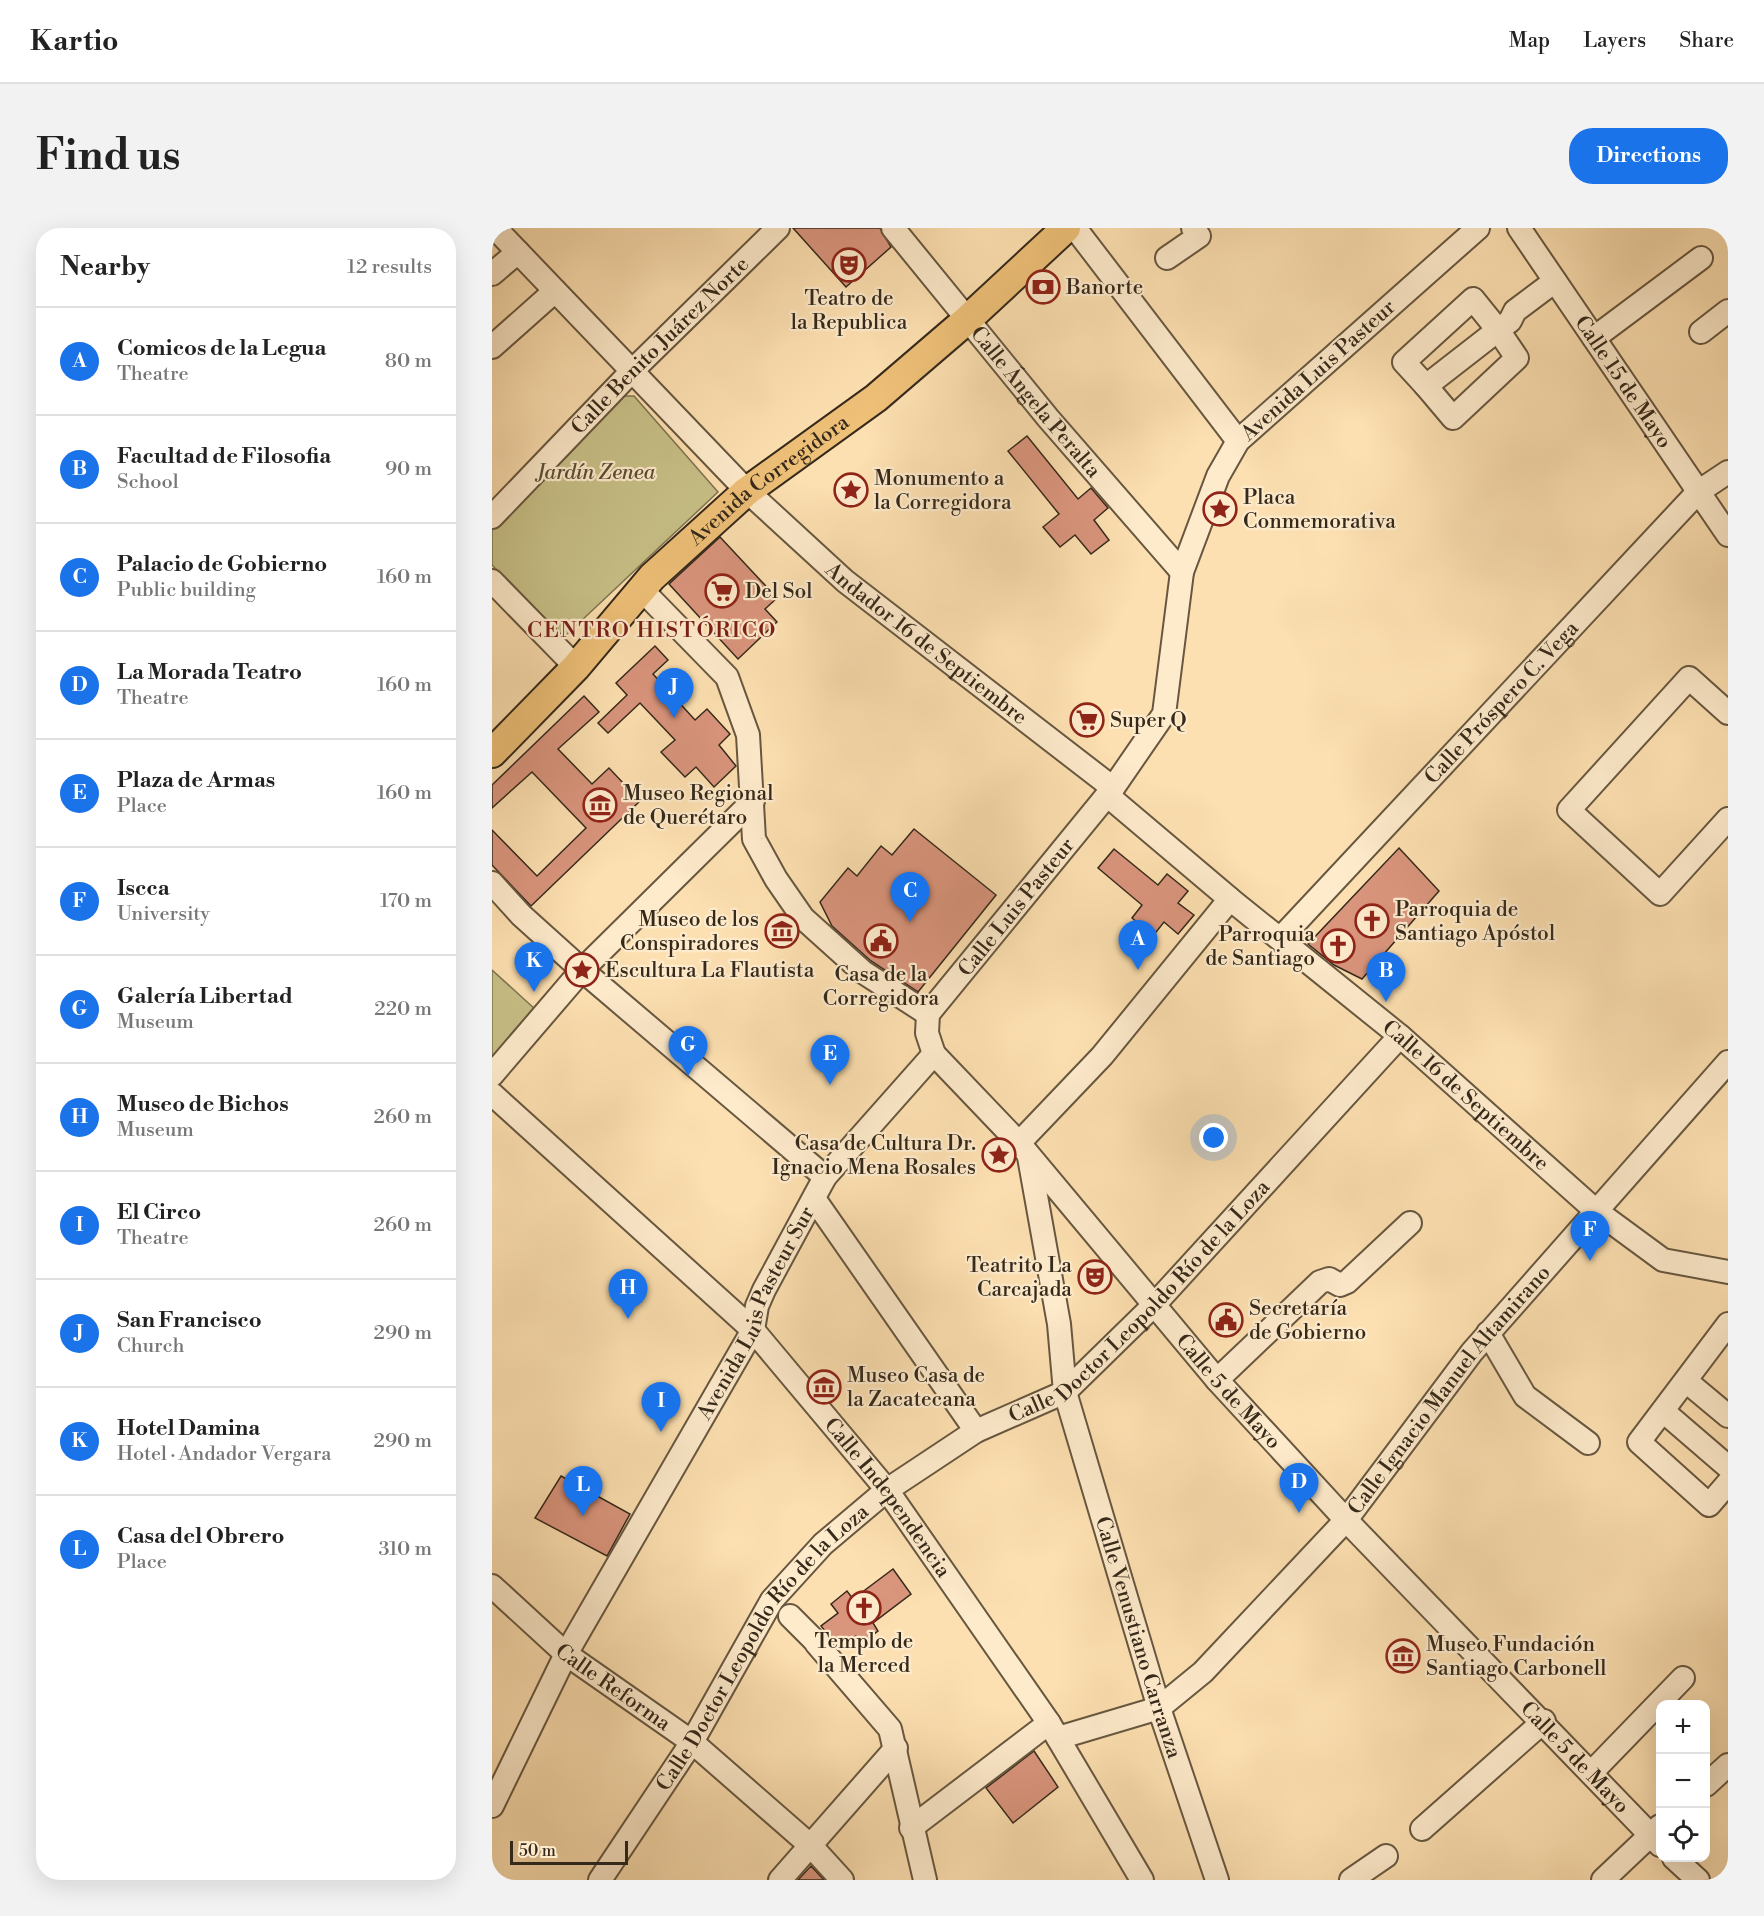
<!DOCTYPE html>
<meta charset="utf-8">
<style>
:root{--surface:#fff;--page:#f2f2f2;--text:#222;--muted:#767676;--line:#e0e0e0;--accent:#1a73e8}
body{margin:0;font-family:"Libre Bodoni",serif;background:var(--page);color:var(--text)}
.controls{position:absolute;right:18px;bottom:18px;display:grid;overflow:hidden;border-radius:12px;box-shadow:0 6px 24px #0002}
.controls button{width:54px;height:54px;display:grid;place-items:center;padding:0;border:0;border-bottom:2px solid var(--line);background:var(--surface);color:var(--text);font:30px sans-serif}
.scale{position:absolute;left:18px;bottom:15px;width:118px;box-sizing:border-box;padding-left:6px;border:3px solid #35291b;border-top:0;font-size:16px;line-height:21px;white-space:nowrap;color:#35291b;-webkit-text-stroke:4px #feebcc;paint-order:stroke}
.you{position:absolute;left:722px;top:910px;width:21px;height:21px;margin:-15px;border:4px solid #fff;border-radius:50%;background:#1a73e8;box-shadow:0 0 0 9px #1a73e833}
.badge{display:grid;place-items:center;width:39px;height:39px;border-radius:50%;background:var(--accent);color:#fff;font-size:20px;font-weight:700}
.pin{position:absolute;translate:-50% -50px;filter:drop-shadow(0 2px 3px #0008)}
.pin::after{content:'';position:absolute;top:32px;width:21px;height:18px;background:inherit;clip-path:polygon(0 0,100% 0,50% 100%)}
.list{margin:0;padding:0;list-style:none}
h2{display:flex;justify-content:space-between;align-items:center;height:78px;margin:0;padding:0 24px;font-size:26px}
h2 small{font-size:20px;font-weight:400;color:var(--muted)}
.list li{display:grid;grid-template-columns:39px 1fr auto;gap:18px;align-items:center;box-sizing:border-box;height:108px;padding:0 24px;border-top:2px solid var(--line)}
.list b{display:block;font-size:22px;white-space:nowrap}
.list p{margin:0;font-size:20px;white-space:nowrap;color:var(--muted)}
.list em{font-size:20px;font-style:normal;color:var(--muted)}
.icon{flex:none;width:33px;height:33px;fill:none;stroke:currentColor;stroke-width:2;stroke-linecap:round;stroke-linejoin:round}
.map{position:relative;flex:none;width:1236px;height:1652px;overflow:hidden;border-radius:24px}
header{display:flex;align-items:center;gap:36px;box-sizing:border-box;height:84px;padding:0 30px;background:var(--surface);border-bottom:2px solid var(--line)}
header strong{font-size:28px}
nav{display:flex;gap:33px;margin-inline-start:auto;font-size:21px}
.intro{display:flex;align-items:center;justify-content:space-between;box-sizing:border-box;height:144px;padding:0 36px}
h1{margin:0;font-size:42px}
.button{padding:15px 27px;border-radius:24px;background:var(--accent);color:#fff;font-size:21px;font-weight:700}
main{display:flex;gap:36px;padding:0 36px}
aside{flex:1;background:var(--surface);border-radius:24px;box-shadow:0 6px 24px #0002}
.map>svg:first-child{display:block}
.green{fill:#c7c087;stroke:#7e7451;stroke-width:1.5}
.building{fill:#da957d;stroke:#35291b;stroke-width:1.5}
.lines{fill:none;stroke-linecap:round;stroke-linejoin:round}
.minor-casing{stroke:#675740;stroke-width:26}
.major-casing{stroke:#35291b;stroke-width:32}
.minor{stroke:#feebcc;stroke-width:22}
.major{stroke:#eec078;stroke-width:28}
.labels{text-anchor:middle;stroke-width:4.5;stroke-linejoin:round;paint-order:stroke}
.poi-label{font-size:21px;fill:#35291b;stroke:#feebcc;text-anchor:start}
.street-label{font-size:21px;fill:#35291b;stroke:#feebcc}
.park-label{font-size:21px;font-style:italic;fill:#5a4f36;stroke:#feebcc}
.neighbourhood-label{font-size:22px;letter-spacing:1.5px;fill:#7a1f14;stroke:#feebcc}
</style>
<header>
<strong>Kartio</strong>
<nav><a>Map</a><a>Layers</a><a>Share</a></nav>
</header>
<div class="intro"><h1>Find us</h1><a class="button">Directions</a></div>
<main>
<aside>
<h2>Nearby<small>12 results</small></h2>
<ul class="list">
<li><span class="badge">A</span><div><b>Comicos de la Legua</b><p>Theatre</p></div><em>80 m</em></li>
<li><span class="badge">B</span><div><b>Facultad de Filosofia</b><p>School</p></div><em>90 m</em></li>
<li><span class="badge">C</span><div><b>Palacio de Gobierno</b><p>Public building</p></div><em>160 m</em></li>
<li><span class="badge">D</span><div><b>La Morada Teatro</b><p>Theatre</p></div><em>160 m</em></li>
<li><span class="badge">E</span><div><b>Plaza de Armas</b><p>Place</p></div><em>160 m</em></li>
<li><span class="badge">F</span><div><b>Iscca</b><p>University</p></div><em>170 m</em></li>
<li><span class="badge">G</span><div><b>Galería Libertad</b><p>Museum</p></div><em>220 m</em></li>
<li><span class="badge">H</span><div><b>Museo de Bichos</b><p>Museum</p></div><em>260 m</em></li>
<li><span class="badge">I</span><div><b>El Circo</b><p>Theatre</p></div><em>260 m</em></li>
<li><span class="badge">J</span><div><b>San Francisco</b><p>Church</p></div><em>290 m</em></li>
<li><span class="badge">K</span><div><b>Hotel Damina</b><p>Hotel · Andador Vergara</p></div><em>290 m</em></li>
<li><span class="badge">L</span><div><b>Casa del Obrero</b><p>Place</p></div><em>310 m</em></li>
</ul>
</aside>
<div class="map">
<svg width="1236" height="1652" viewBox="0 0 1236 1652">
<rect width="100%" height="100%" fill="#fde0b1"/>
<filter id="stains"><feTurbulence type="fractalNoise" baseFrequency=".00333" numOctaves="4"/><feColorMatrix values="0 0 0 0 .2 0 0 0 0 .09 0 0 0 0 .02 0 0 0 .5 -.17"/></filter>
<radialGradient id="worn" r=".72"><stop offset=".6" stop-color="#630" stop-opacity="0"/><stop offset="1" stop-color="#630" stop-opacity=".3"/></radialGradient>
<path class="green" d="M132,168H142L226,264L71,410L0,337V301Z
M0,742L44,782L0,831Z"/>
<path class="building" d="M301,0H388L399,19L354,59Z
M535,208L586,271L599,260L616,280L602,292L617,312L599,326L583,307L568,319L551,299L567,286L516,223Z
M228,309L285,370L273,381L285,394L246,431L177,356Z
M163,418L176,432L161,446L203,492L215,481L238,506L227,517L244,538L222,559L204,539L193,549L169,524L183,512L148,475L116,505L106,495L135,467L124,455Z
M92,468L107,484L66,521L100,556L117,540L148,573L39,678L0,637V602L45,648L94,600L40,544L0,580V557Z
M422,601L504,667L426,764L379,733L340,698L328,674L356,640L365,648L389,618L400,627Z
M907,620L947,663L870,751L842,737L816,716Z
M622,621L666,657L675,646L696,663L686,675L702,687L686,706L672,694L661,708L640,690L650,677L606,640Z
M69,1248L138,1286L115,1328L43,1290Z
M401,1341L419,1366L381,1395L386,1403L370,1415L364,1408L347,1421L329,1398L346,1385L339,1376L355,1363L361,1371Z
M542,1523L566,1559L521,1595L494,1560Z
M319,1638L332,1652H306Z"/>
<g class="lines">
<defs>
<g id="minor">
<path id="s1" d="M3,0L255,263L353,353L621,560"/>
<path id="s2" d="M401,0L556,190L690,344"/>
<path d="M583,0L746,213"/>
<path id="s3" d="M986,0L746,213L726,248L690,344L672,486L621,560L436,786L435,805L442,826L527,915L725,1152L854,1292L1168,1617"/>
<path id="s4" d="M1027,0L1236,307"/>
<path d="M675,30L707,8L701,0"/>
<path d="M0,46L26,24"/>
<path d="M981,71L1006,102L934,158L912,134Z"/>
<path d="M1209,104L1236,83"/>
<path d="M1102,110L1209,30"/>
<path d="M0,119L63,63"/>
<path d="M934,158L961,190L1025,130L1006,102L1018,93L1023,83L1063,53"/>
<path id="s5" d="M0,289L140,143L286,0"/>
<path d="M0,353L84,439"/>
<path d="M148,360L235,449L256,507L262,611L284,651L311,690L371,744L436,786"/>
<path d="M1236,485L1197,450L1077,582L1168,666L1236,591"/>
<path id="s6" d="M615,567L738,671L908,808L1103,982L1171,1032L1236,1044"/>
<path d="M0,655L29,687L90,742L333,949"/>
<path id="s7" d="M788,711L1206,264L1236,244"/>
<path d="M0,847L90,742L261,573"/>
<path id="s8" d="M0,866L261,1102L395,1262L557,1495L650,1652"/>
<path d="M527,915L610,828L738,671"/>
<path id="s9" d="M537,929L567,1096L573,1164L667,1480L725,1652"/>
<path d="M323,972L484,1203"/>
<path d="M1236,1096L1147,1214L1217,1277L1236,1255"/>
<path d="M996,1105L1033,1168L1096,1215"/>
<path d="M725,1152L828,1054L837,1051L848,1057L855,1054L918,995"/>
<path d="M1194,1153L1236,1188"/>
<path d="M1171,1183L1236,1239"/>
<path id="s10" d="M0,1358L74,1426L200,1514L319,1618L350,1652"/>
<path d="M298,1388L321,1411"/>
<path d="M324,1415L398,1501L433,1652"/>
<path id="s11" d="M566,1510L667,1480L711,1444L854,1292L980,1124L1236,834"/>
<path d="M1099,1545L1191,1450"/>
<path d="M1214,1557L1236,1537"/>
<path id="s12" d="M0,1578L74,1426L261,1102L265,1078L272,1062L333,949L442,826"/>
<path d="M419,1600L557,1495"/>
<path d="M930,1601L1052,1493"/>
<path d="M1182,1630L1206,1652"/>
<path id="s13" d="M108,1652L200,1514L280,1372L331,1316L395,1262L484,1203L573,1164L662,1077L908,808"/>
<path d="M288,1652L404,1520"/>
<path d="M859,1652L894,1628"/>
<path d="M1111,1652L1168,1598"/>
</g>
<g id="major">
<path id="s14" d="M0,525L84,439L160,349L255,263L384,170L476,91L574,0"/>
</g>
</defs>
<use href="#minor" class="minor-casing"/>
<use href="#major" class="major-casing"/>
<use href="#minor" class="minor"/>
<use href="#major" class="major"/>
</g>
<defs>
<symbol id="theatre-ring" viewBox="-11 -11 22 22"><circle r="9.5" fill="#feebcc" stroke="#8f2418" stroke-width="1.5"/><path d="M-5-5.5Q0-4 5-5.5V0Q5 5 0 6Q-5 5-5 0ZM-3.3-2.5H-1v1.5H-3.3ZM1-2.5H3.3v1.5H1ZM-2.8 1Q0 5.5 2.8 1Z" fill="#8f2418"/></symbol>
<symbol id="bank-ring" viewBox="-11 -11 22 22"><circle r="9.5" fill="#feebcc" stroke="#8f2418" stroke-width="1.5"/><path d="M-6-4H6V4H-6ZM0-2.3a2.3 2.3 0 1 0 0 4.6a2.3 2.3 0 1 0 0-4.6Z" fill="#8f2418"/></symbol>
<symbol id="sight-ring" viewBox="-11 -11 22 22"><circle r="9.5" fill="#feebcc" stroke="#8f2418" stroke-width="1.5"/><path d="M0-6L1.8-2.2L6-1.7L2.9 1.2L3.7 5.4L0 3.3L-3.7 5.4L-2.9 1.2L-6-1.7L-1.8-2.2Z" fill="#8f2418"/></symbol>
<symbol id="supermarket-ring" viewBox="-11 -11 22 22"><circle r="9.5" fill="#feebcc" stroke="#8f2418" stroke-width="1.5"/><path d="M-6-5.5h2.5l.6 2H6L4.5 2H-2.5L-4.4-4H-6ZM-1.5 3.2a1.3 1.3 0 1 0 .1 0ZM3 3.2a1.3 1.3 0 1 0 .1 0Z" fill="#8f2418"/></symbol>
<symbol id="museum-ring" viewBox="-11 -11 22 22"><circle r="9.5" fill="#feebcc" stroke="#8f2418" stroke-width="1.5"/><path d="M0-6L6-3V-2H-6V-3ZM-5-1h2V3h-2ZM-1-1h2V3h-2ZM3-1h2V3H3ZM-6 4H6V6H-6Z" fill="#8f2418"/></symbol>
<symbol id="church-ring" viewBox="-11 -11 22 22"><circle r="9.5" fill="#feebcc" stroke="#8f2418" stroke-width="1.5"/><path d="M-1.2-6h2.4v3.5h3.3v2.4h-3.3V6h-2.4V-.1h-3.3v-2.4h3.3Z" fill="#8f2418"/></symbol>
<symbol id="civic-ring" viewBox="-11 -11 22 22"><circle r="9.5" fill="#feebcc" stroke="#8f2418" stroke-width="1.5"/><path d="M-.6-6.5H3V-4.5H.6V-3L4-1V1h2V6H-6V1h2V-1L-.6-3ZM-1.2 2.5V6h2.4V2.5Z" fill="#8f2418"/></symbol>
</defs>
<g fill-rule="evenodd">
<use href="#theatre-ring" x="338" y="18" width="38" height="38"/>
<use href="#bank-ring" x="532" y="40" width="38" height="38"/>
<use href="#sight-ring" x="340" y="243" width="38" height="38"/>
<use href="#sight-ring" x="709" y="262" width="38" height="38"/>
<use href="#supermarket-ring" x="211" y="344" width="38" height="38"/>
<use href="#supermarket-ring" x="576" y="473" width="38" height="38"/>
<use href="#museum-ring" x="89" y="558" width="38" height="38"/>
<use href="#church-ring" x="861" y="674" width="38" height="38"/>
<use href="#museum-ring" x="271" y="684" width="38" height="38"/>
<use href="#civic-ring" x="370" y="694" width="38" height="38"/>
<use href="#church-ring" x="827" y="699" width="38" height="38"/>
<use href="#sight-ring" x="71" y="723" width="38" height="38"/>
<use href="#sight-ring" x="488" y="908" width="38" height="38"/>
<use href="#theatre-ring" x="584" y="1030" width="38" height="38"/>
<use href="#civic-ring" x="715" y="1073" width="38" height="38"/>
<use href="#museum-ring" x="313" y="1140" width="38" height="38"/>
<use href="#church-ring" x="353" y="1361" width="38" height="38"/>
<use href="#museum-ring" x="892" y="1409" width="38" height="38"/>
</g>
<g class="labels">
<g class="poi-label">
<text x="574" y="66">Banorte</text>
<text x="357" y="77" text-anchor="middle">Teatro de<tspan x="357" dy="24">la Republica</tspan></text>
<text x="382" y="257">Monumento a<tspan x="382" dy="24">la Corregidora</tspan></text>
<text x="751" y="276">Placa<tspan x="751" dy="24">Conmemorativa</tspan></text>
<text x="253" y="370">Del Sol</text>
<text x="618" y="499">Super Q</text>
<text x="131" y="572">Museo Regional<tspan x="131" dy="24">de Querétaro</tspan></text>
<text x="903" y="688">Parroquia de<tspan x="903" dy="24">Santiago Apóstol</tspan></text>
<text x="267" y="698" text-anchor="end">Museo de los<tspan x="267" dy="24">Conspiradores</tspan></text>
<text x="823" y="713" text-anchor="end">Parroquia<tspan x="823" dy="24">de Santiago</tspan></text>
<text x="113" y="749">Escultura La Flautista</text>
<text x="389" y="753" text-anchor="middle">Casa de la<tspan x="389" dy="24">Corregidora</tspan></text>
<text x="484" y="922" text-anchor="end">Casa de Cultura Dr.<tspan x="484" dy="24">Ignacio Mena Rosales</tspan></text>
<text x="580" y="1044" text-anchor="end">Teatrito La<tspan x="580" dy="24">Carcajada</tspan></text>
<text x="757" y="1087">Secretaría<tspan x="757" dy="24">de Gobierno</tspan></text>
<text x="355" y="1154">Museo Casa de<tspan x="355" dy="24">la Zacatecana</tspan></text>
<text x="372" y="1420" text-anchor="middle">Templo de<tspan x="372" dy="24">la Merced</tspan></text>
<text x="934" y="1423">Museo Fundación<tspan x="934" dy="24">Santiago Carbonell</tspan></text>
</g>
<g class="street-label">
<text dy="7" stroke="none"><textPath href="#s5" startOffset="240">Calle Benito Juárez Norte</textPath></text>
<text transform="translate(826 142) rotate(-42)" y="7">Avenida Luis Pasteur</text>
<text dy="7" stroke="none"><textPath href="#s4" startOffset="186">Calle 15 de Mayo</textPath></text>
<text dy="7" stroke="none"><textPath href="#s2" startOffset="225">Calle Ángela Peralta</textPath></text>
<text dy="7" stroke="none"><textPath href="#s14" startOffset="390">Avenida Corregidora</textPath></text>
<text dy="7" stroke="none"><textPath href="#s1" startOffset="600">Andador 16 de Septiembre</textPath></text>
<text dy="7" stroke="none"><textPath href="#s7" startOffset="324">Calle Próspero C. Vega</textPath></text>
<text transform="translate(524 679) rotate(-51)" y="7">Calle Luis Pasteur</text>
<text dy="7" stroke="none"><textPath href="#s6" startOffset="468">Calle 16 de Septiembre</textPath></text>
<text dy="7" stroke="none"><textPath href="#s13" startOffset="807">Calle Doctor Leopoldo Río de la Loza</textPath></text>
<text dy="7" stroke="none"><textPath href="#s12" startOffset="560">Avenida Luis Pasteur Sur</textPath></text>
<text dy="7" stroke="none"><textPath href="#s3" startOffset="1478">Calle 5 de Mayo</textPath></text>
<text dy="7" stroke="none"><textPath href="#s11" startOffset="537">Calle Ignacio Manuel Altamirano</textPath></text>
<text dy="7" stroke="none"><textPath href="#s8" startOffset="567">Calle Independencia</textPath></text>
<text dy="7" stroke="none"><textPath href="#s9" startOffset="494">Calle Venustiano Carranza</textPath></text>
<text dy="7" stroke="none"><textPath href="#s13" startOffset="285">Calle Doctor Leopoldo Río de la Loza</textPath></text>
<text dy="7" stroke="none"><textPath href="#s10" startOffset="158">Calle Reforma</textPath></text>
<text dy="7" stroke="none"><textPath href="#s3" startOffset="1982">Calle 5 de Mayo</textPath></text>
</g>
<g class="park-label">
<text x="104" y="251">Jardín Zenea</text>
</g>
<g class="neighbourhood-label">
<text x="160" y="409">CENTRO HISTÓRICO</text>
</g>
</g>
<rect width="100%" height="100%" filter="url(#stains)"/>
<rect width="100%" height="100%" fill="url(#worn)"/>
</svg>
<div class="controls">
<button>+</button>
<button>−</button>
<button><svg class="icon" aria-label="locate" viewBox="0 0 24 24"><circle cx="12" cy="12" r="6"/><path d="M12 2v4M12 18v4M2 12h4M18 12h4"/></svg></button>
</div>
<div class="scale">50 m</div>
<div class="you"></div>
<div class="pin badge" style="left:646px;top:742px">A</div>
<div class="pin badge" style="left:894px;top:774px">B</div>
<div class="pin badge" style="left:418px;top:694px">C</div>
<div class="pin badge" style="left:807px;top:1285px">D</div>
<div class="pin badge" style="left:338px;top:857px">E</div>
<div class="pin badge" style="left:1098px;top:1033px">F</div>
<div class="pin badge" style="left:196px;top:848px">G</div>
<div class="pin badge" style="left:136px;top:1091px">H</div>
<div class="pin badge" style="left:169px;top:1204px">I</div>
<div class="pin badge" style="left:182px;top:490px">J</div>
<div class="pin badge" style="left:42px;top:764px">K</div>
<div class="pin badge" style="left:91px;top:1288px">L</div>
</div>
</main>
